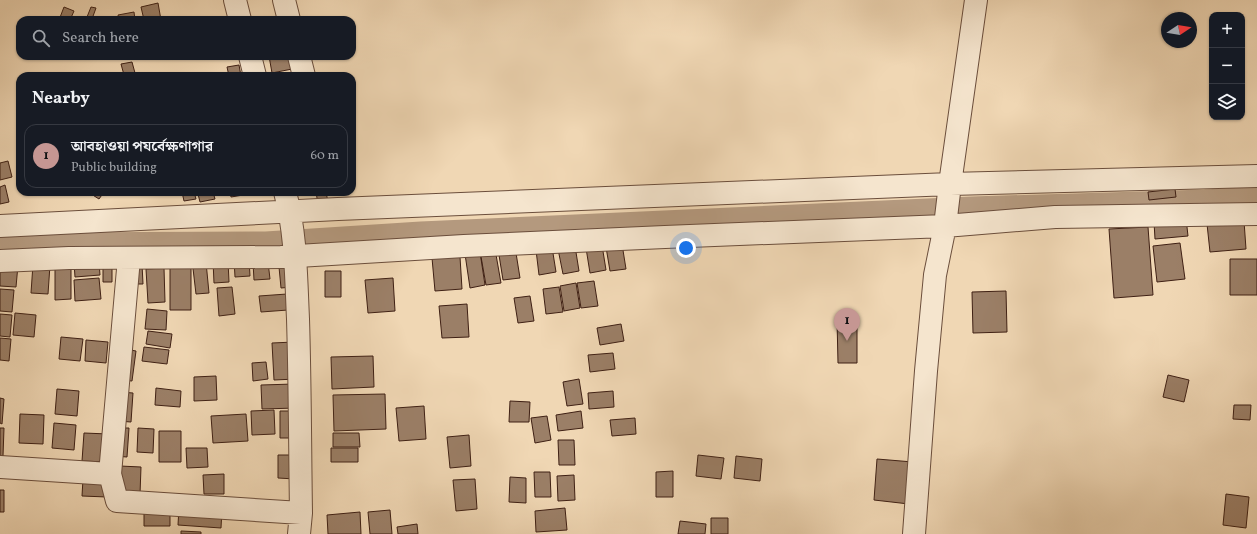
<!DOCTYPE html>
<meta charset="utf-8">
<style>
:root{--surface:#171b24;--page:#20242c;--text:#f1f3f6;--muted:#9ea1a6;--line:#363941;--accent:#c59692}
body{margin:0;font-family:Vollkorn,"Noto Serif Bengali",serif;background:var(--page);color:var(--text)}
.controls{position:absolute;right:12px;top:12px;display:grid;overflow:hidden;border-radius:8px;box-shadow:0 1px 3px #0004}
.controls button{width:36px;height:36px;display:grid;place-items:center;padding:0;border:0;border-bottom:1px solid var(--line);background:var(--surface);color:var(--text);font:20px sans-serif}
.compass{position:absolute;left:1161px;top:12px;width:36px;height:36px;border-radius:50%;background:var(--surface);box-shadow:0 1px 3px #0004;rotate:78deg}
.you{position:absolute;left:686px;top:248px;width:14px;height:14px;margin:-10px;border:3px solid #fff;border-radius:50%;background:#1a73e8;box-shadow:0 0 0 6px #1a73e833}
.badge{display:grid;place-items:center;width:26px;height:26px;border-radius:50%;background:var(--accent);color:#111;font-size:13px;font-weight:700}
.pin{position:absolute;translate:-50% -33px;filter:drop-shadow(0 1px 2px #0008)}
.pin::after{content:'';position:absolute;top:21px;width:14px;height:12px;background:inherit;clip-path:polygon(0 0,100% 0,50% 100%)}
.list{margin:0;padding:0;list-style:none}
h2{display:flex;justify-content:space-between;align-items:center;height:52px;margin:0;padding:0 16px;font-size:17px}
h2 small{font-size:13px;font-weight:400;color:var(--muted)}
.list li{display:grid;grid-template-columns:26px 1fr auto;gap:12px;align-items:center;box-sizing:border-box;height:64px;margin:0 8px 8px;padding:0 8px;border:1px solid var(--line);border-radius:12px}
.list b{display:block;font-size:15px;white-space:nowrap}
.list p{margin:0;font-size:13px;white-space:nowrap;color:var(--muted)}
.list em{font-size:13px;font-style:normal;color:var(--muted)}
.icon{flex:none;width:22px;height:22px;fill:none;stroke:currentColor;stroke-width:2;stroke-linecap:round;stroke-linejoin:round}
.map{position:relative;flex:none;width:1257px;height:534px;overflow:hidden}
.search{position:absolute;background:var(--surface);box-shadow:0 1px 3px #0004;left:16px;top:16px;width:340px;height:44px;display:flex;align-items:center;gap:10px;box-sizing:border-box;padding:0 14px;border-radius:12px;color:var(--muted);font-size:15px}
.panel{position:absolute;background:var(--surface);box-shadow:0 1px 3px #0004;left:16px;top:72px;width:340px;height:124px;border-radius:12px}
.map>svg:first-child{display:block}
.lines{fill:none;stroke-linecap:round;stroke-linejoin:round}
.canal{stroke:#b4997e;stroke-width:21}
.building{fill:#9b7f67;stroke:#3f2014}
.minor-casing{stroke:#6b4e3c;stroke-width:24}
.minor{stroke:#f5e5ce;stroke-width:22}
</style>
<div class="map">
<svg width="1257" height="534" viewBox="0 0 1257 534">
<rect width="100%" height="100%" fill="#f0d7b4"/>
<filter id="stains"><feTurbulence type="fractalNoise" baseFrequency=".005" numOctaves="4"/><feColorMatrix values="0 0 0 0 .2 0 0 0 0 .09 0 0 0 0 .02 0 0 0 .5 -.17"/></filter>
<radialGradient id="worn" r=".72"><stop offset=".6" stop-color="#630" stop-opacity="0"/><stop offset="1" stop-color="#630" stop-opacity=".3"/></radialGradient>
<g class="lines">
<path class="canal" d="M0,245L29,243L266,242L421,232L971,207L1205,200L1257,197"/>
</g>
<path class="building" d="M158,3L161,20H144L141,7Z
M64,7L74,11L70,20H59Z
M91,7L96,8L92,19L87,17Z
M134,12L135,20H119L118,15Z
M269,56H295L297,68L272,73Z
M132,62L135,73L124,75L121,64Z
M239,65L241,76H229L227,67Z
M8,161L12,177L0,180V163Z
M5,185L9,202L0,204V187Z
M1175,189L1176,197L1149,200L1148,192Z
M88,192H104L99,199Z
M182,192H194L196,199L184,201Z
M210,192H213L215,199L200,202L198,194Z
M230,192H242L243,195L231,197Z
M316,192H326L328,202L318,204Z
M1186,218L1188,236L1155,239L1154,222Z
M1244,221L1246,249L1210,252L1207,224Z
M1148,227L1153,295L1114,298L1109,229Z
M1180,243L1185,279L1157,282L1153,246Z
M622,244L626,269L610,271L606,247Z
M602,245L606,270L590,273L586,248Z
M575,246L579,271L563,274L558,249Z
M552,247L556,272L539,275L536,250Z
M495,249L501,283L486,285L480,251Z
M480,252L485,285L470,288L465,254Z
M516,253L520,278L503,280L499,255Z
M460,257L462,289L435,291L432,258Z
M249,259L250,276L235,277L234,260Z
M1230,259H1257V295H1230Z
M192,260L206,262L209,293L196,294Z
M103,261H112V282H103Z
M213,261H228L229,282L214,283Z
M99,262L100,275L75,277L74,263Z
M268,262L270,279L254,280L253,263Z
M170,263H191V310H170Z
M0,264L18,265L16,287L0,286Z
M33,264L50,265L48,294L31,293Z
M130,264H142L143,284H131Z
M55,266H71V299L55,300Z
M290,266L292,287L281,288L279,267Z
M164,268L165,302L148,303L146,269Z
M325,271H341V297H325Z
M99,278L101,299L75,301L74,280Z
M393,278L395,311L368,313L365,280Z
M594,281L598,306L581,308L577,283Z
M576,283L580,308L564,311L560,286Z
M232,287L235,314L219,316L217,288Z
M559,287L563,312L546,314L543,289Z
M0,289L14,290L12,312L0,311Z
M1006,291L1007,332L973,333L972,292Z
M287,294L288,310L261,312L259,296Z
M530,296L534,321L518,323L514,298Z
M467,304L469,337L442,338L439,306Z
M147,309L167,311L166,330L145,329Z
M15,313L36,315L34,337L13,335Z
M0,314L12,315L10,337L0,336Z
M857,318V363H838L837,319Z
M621,324L624,341L600,345L597,328Z
M148,331L172,334L170,348L146,344Z
M61,337L83,339L80,361L59,359Z
M0,338L11,339L9,361L0,360Z
M86,340L108,342L106,363L85,361Z
M294,342L296,379L274,380L272,343Z
M144,347L169,350L167,364L142,361Z
M125,349L136,351L132,381L121,380Z
M613,353L615,369L590,372L588,355Z
M373,356L374,387L332,389L331,357Z
M266,362L268,379L253,381L252,363Z
M1168,375L1189,380L1184,402L1163,397Z
M216,376L217,400L194,401V377Z
M579,379L583,404L567,406L563,382Z
M294,384L296,408L262,409L261,385Z
M156,388L181,391L180,407L155,405Z
M57,389L79,391L77,416L55,414Z
M613,391L614,407L589,409L588,393Z
M120,392L133,393L131,422L118,421Z
M385,394L386,429L334,431L333,395Z
M0,398L4,399L2,424L0,423Z
M510,401L530,402L529,422H509Z
M1234,405H1251L1250,420L1233,419Z
M424,406L426,439L399,441L396,408Z
M274,410L275,434L252,435L251,411Z
M280,411H295L296,438H280Z
M581,411L583,428L558,431L556,415Z
M20,414L44,415L43,444L19,443Z
M246,414L248,441L213,443L211,416Z
M547,416L551,440L535,443L531,418Z
M635,418L636,434L612,436L610,420Z
M54,423L76,425L74,450L52,448Z
M0,428H4L3,456H0Z
M116,428H129L127,457L114,456Z
M138,428L154,429L153,453L137,452Z
M159,431H181V462H159Z
M84,433L108,434L106,462L82,461Z
M333,433H359L360,447H333Z
M469,435L471,466L450,468L447,437Z
M558,440H574L575,465H559Z
M186,448H207L208,467L187,468Z
M331,448H358V462H331Z
M278,455H295V479L278,478Z
M698,455L724,458L721,479L696,476Z
M736,456L762,459L760,481L734,478Z
M877,459L913,462L909,504L874,500Z
M120,466L141,467L140,494L119,493Z
M673,471V497H656V472Z
M534,472H550L551,497H535Z
M224,474V494H204L203,475Z
M574,475L575,500L558,501L557,476Z
M510,477L526,478V503L509,502Z
M83,479L108,480L107,497L82,496Z
M475,479L477,509L456,511L453,480Z
M0,490H4V512H0Z
M1226,494L1249,497L1246,528L1223,525Z
M144,506H170V526H144Z
M179,507L222,509L221,528L178,525Z
M565,508L567,530L536,532L535,511Z
M390,510L392,534H370L368,512Z
M360,512L361,534H328L327,515Z
M711,518H728V534H711Z
M680,521L706,524L705,534H678Z
M417,524L418,534H398L397,527Z
M181,531L201,532V534H181Z"/>
<g class="lines">
<defs>
<path id="minor" d="M235,0L240,20
M284,0L289,20
M250,56L255,76
M299,56L304,76
M285,192C296,233 296,276 298,319C300,383 300,448 301,513L299,534
M0,226L338,209L950,184L1257,176
M129,258L110,474L117,501L301,513
M0,261L69,258L281,257L464,246L665,237L945,226L1055,217L1257,214
M0,467L110,474
M914,534L926,371L935,275L945,226L950,184L976,0"/>
</defs>
<use href="#minor" class="minor-casing"/>
<use href="#minor" class="minor"/>
</g>
<rect width="100%" height="100%" filter="url(#stains)"/>
<rect width="100%" height="100%" fill="url(#worn)"/>
</svg>
<div class="controls">
<button>+</button>
<button>−</button>
<button><svg class="icon" aria-label="layers" viewBox="0 0 24 24"><path d="M12 4l9 5-9 5-9-5zM3 14l9 5 9-5"/></svg></button>
</div>
<svg class="compass" viewBox="-18 -18 36 36"><path d="M0-13l5 13h-10z" fill="#e53935"/><path d="M0 13l5-13h-10z" fill="#9ea1a6"/></svg>
<div class="you"></div>
<div class="pin badge" style="left:847px;top:341px">1</div>
<div class="search"><svg class="icon" aria-label="search" viewBox="0 0 24 24"><circle cx="10" cy="10" r="6"/><path d="M15 15l6 6"/></svg>Search here</div>
<section class="panel">
<h2>Nearby<small></small></h2>
<ul class="list">
<li><span class="badge">1</span><div><b>আবহাওয়া পযর্বেক্ষণাগার</b><p>Public building</p></div><em>60 m</em></li>
</ul>
</section>
</div>
